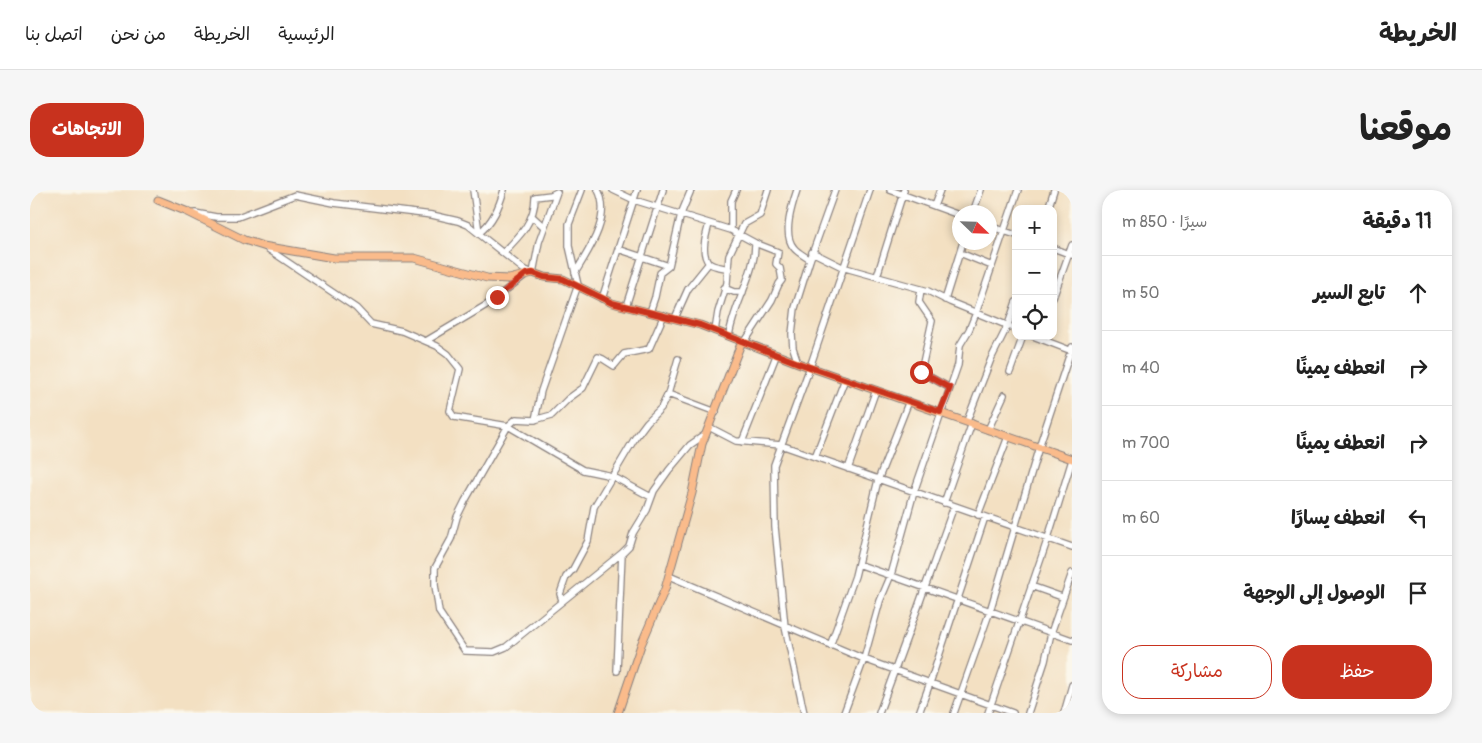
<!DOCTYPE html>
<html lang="ar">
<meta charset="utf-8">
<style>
:root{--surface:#fff;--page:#f6f6f6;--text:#222;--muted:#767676;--line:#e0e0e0;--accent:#c8321e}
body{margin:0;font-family:Pangolin,"Playpen Sans Arabic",sans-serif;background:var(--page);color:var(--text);direction:rtl}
.controls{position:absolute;right:15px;top:15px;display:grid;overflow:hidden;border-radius:10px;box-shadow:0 2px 8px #0003}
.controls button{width:45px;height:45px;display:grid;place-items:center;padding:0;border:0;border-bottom:1px solid var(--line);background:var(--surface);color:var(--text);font:25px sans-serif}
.compass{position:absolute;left:922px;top:15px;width:45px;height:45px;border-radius:50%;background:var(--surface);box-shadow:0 2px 8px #0003;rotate:113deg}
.stop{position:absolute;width:15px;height:15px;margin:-11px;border:4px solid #c8321e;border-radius:50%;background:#fff}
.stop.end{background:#c8321e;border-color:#fff;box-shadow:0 1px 5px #0008}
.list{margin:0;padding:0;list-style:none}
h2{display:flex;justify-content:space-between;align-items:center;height:65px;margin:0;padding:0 20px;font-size:21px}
h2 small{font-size:16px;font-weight:400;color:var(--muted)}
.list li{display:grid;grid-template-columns:32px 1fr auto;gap:15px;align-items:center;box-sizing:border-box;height:75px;padding:0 20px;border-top:1px solid var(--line)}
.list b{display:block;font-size:19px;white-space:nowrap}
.list em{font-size:16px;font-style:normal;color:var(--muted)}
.actions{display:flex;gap:10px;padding:15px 20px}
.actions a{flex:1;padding:11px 0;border:1px solid var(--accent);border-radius:20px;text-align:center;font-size:18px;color:var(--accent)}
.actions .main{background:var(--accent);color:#fff}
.icon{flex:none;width:28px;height:28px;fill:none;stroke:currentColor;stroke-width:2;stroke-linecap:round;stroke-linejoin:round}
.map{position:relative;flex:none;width:1042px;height:523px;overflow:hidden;direction:ltr;border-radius:20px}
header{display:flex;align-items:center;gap:30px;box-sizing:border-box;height:70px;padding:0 25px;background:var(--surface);border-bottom:1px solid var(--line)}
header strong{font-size:24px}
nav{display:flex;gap:28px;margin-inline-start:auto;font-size:18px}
.intro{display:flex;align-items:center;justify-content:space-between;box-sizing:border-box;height:120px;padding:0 30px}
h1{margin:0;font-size:35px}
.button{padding:12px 22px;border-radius:20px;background:var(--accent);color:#fff;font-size:18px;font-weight:700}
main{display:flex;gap:30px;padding:0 30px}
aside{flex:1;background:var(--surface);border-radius:20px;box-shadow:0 2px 8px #0003}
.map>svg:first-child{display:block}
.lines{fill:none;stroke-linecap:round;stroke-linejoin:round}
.minor-casing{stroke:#8a817e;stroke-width:8}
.major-casing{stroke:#8a817e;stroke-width:9}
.minor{stroke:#fff;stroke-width:5.5}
.major{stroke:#fabb8b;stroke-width:7}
.route{stroke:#c8321e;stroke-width:6}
</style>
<header>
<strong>الخريطة</strong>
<nav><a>الرئيسية</a><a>الخريطة</a><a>من نحن</a><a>اتصل بنا</a></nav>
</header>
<div class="intro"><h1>موقعنا</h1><a class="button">الاتجاهات</a></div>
<main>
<aside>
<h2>11 دقيقة<small>سيرًا · 850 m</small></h2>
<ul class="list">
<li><svg class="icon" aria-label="ahead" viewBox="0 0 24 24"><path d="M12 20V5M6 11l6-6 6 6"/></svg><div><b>تابع السير</b></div><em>50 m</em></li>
<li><svg class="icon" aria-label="right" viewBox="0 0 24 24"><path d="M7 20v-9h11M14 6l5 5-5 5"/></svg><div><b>انعطف يمينًا</b></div><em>40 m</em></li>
<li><svg class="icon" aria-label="right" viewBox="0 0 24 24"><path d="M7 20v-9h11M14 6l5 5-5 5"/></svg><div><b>انعطف يمينًا</b></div><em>700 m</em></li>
<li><svg class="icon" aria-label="left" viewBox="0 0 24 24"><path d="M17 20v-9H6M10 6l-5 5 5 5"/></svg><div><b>انعطف يسارًا</b></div><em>60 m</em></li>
<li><svg class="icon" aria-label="arrive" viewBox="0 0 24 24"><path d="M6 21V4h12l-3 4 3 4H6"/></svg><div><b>الوصول إلى الوجهة</b></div></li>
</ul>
<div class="actions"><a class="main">حفظ</a><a>مشاركة</a></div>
</aside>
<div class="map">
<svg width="1042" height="523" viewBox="0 0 1042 523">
<rect width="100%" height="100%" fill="#fbf7ec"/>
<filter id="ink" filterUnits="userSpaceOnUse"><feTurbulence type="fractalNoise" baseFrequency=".02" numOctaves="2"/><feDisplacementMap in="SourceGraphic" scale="10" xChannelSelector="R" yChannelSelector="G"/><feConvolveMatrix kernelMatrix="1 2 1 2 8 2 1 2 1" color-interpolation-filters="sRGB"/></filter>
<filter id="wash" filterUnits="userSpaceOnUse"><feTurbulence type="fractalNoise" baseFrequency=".0096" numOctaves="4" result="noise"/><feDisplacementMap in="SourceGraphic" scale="20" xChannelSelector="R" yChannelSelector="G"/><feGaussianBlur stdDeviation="1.12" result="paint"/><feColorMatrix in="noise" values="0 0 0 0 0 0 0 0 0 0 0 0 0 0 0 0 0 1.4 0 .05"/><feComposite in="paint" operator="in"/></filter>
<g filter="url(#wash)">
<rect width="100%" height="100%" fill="#f3e0c2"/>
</g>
<g filter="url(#ink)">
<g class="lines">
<defs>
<path id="minor" d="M443,0L449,43
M583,0L604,10L701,40L725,53L748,62L746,74L750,78L752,90L749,94L742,110L714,153
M767,0C762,15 752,45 764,58C768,63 775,66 780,70
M860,0L929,25
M904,16L910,0
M1018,19L1024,0
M943,22L951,0
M165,23L186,27H208L265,5L304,13L402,25L428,31L438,35L493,79L503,83L509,52L527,2
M503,27L514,37
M679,34C676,45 670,63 679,73C683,77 693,77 699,79
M959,36L986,45
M701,40V11L706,0
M449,43C463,32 469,17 474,0
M235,57L326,118L341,134L372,141L407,156L418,164L430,179L420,221L424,227L478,236L553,280L582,286L621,307
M1023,58L1042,65
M588,59L639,76
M782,62L812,77L898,101L920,112L986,139
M473,63C490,46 505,31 505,7L521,5L527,2
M930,63L962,76
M545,83C559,60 582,27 568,0
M847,86L874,0
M694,98L704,102H713
M891,99L889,112L902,131L891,182L920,198
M1023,108L1042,55
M572,109L607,0
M915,110L933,52
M596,116L633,0
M620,122L625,107L630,83L639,76L651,24L661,0
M645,128L658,99L679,73
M685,141L688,122L697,93L699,65L714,34L730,25L738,0
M699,146C703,116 726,82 725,53
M1003,146L1042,161
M396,151L458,114L494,86
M648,169L638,204L686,222
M768,173L763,158L762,144L765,118L780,70L805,0
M980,182L993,146
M505,230L511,201L548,95L539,56V34L552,0
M937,231L961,169L978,135L986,112
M679,237L706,251L751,255L1042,357
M958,240L974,205
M712,252L746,166
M785,267L815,189
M818,279L846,200
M914,313L942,233
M948,325L978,247
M592,363L476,457L464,462L435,461L409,422L405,395V378L421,349L427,327L435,311L478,236L486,229L504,230L522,225L538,209L553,198L568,167L573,169L584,176L594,164L619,159L634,125
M828,374L1042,450
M639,386L834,469L814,523
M1001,396L1032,407
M532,410L530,404L536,387L543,379L558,351L564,317L605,248L617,232L631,218L638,204
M800,456L825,386L848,290L879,211
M587,481L592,363L599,356L603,343L617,320L624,301L639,280L660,255L676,244
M774,523L755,437L745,337L744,275L780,177L840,0
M849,523L888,417L924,316
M889,523L900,493L955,327
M924,523L960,421L1009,257L1042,157
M958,523L1018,348L1042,270
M983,523L834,469L850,411L861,385L884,302L928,175L930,155L939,140L946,123L988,0
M998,523L1015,471L1021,443L1042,383
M1034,523L1042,495"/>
<path id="major" d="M128,10L158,22L214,50L233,56L304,68H384L457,88L479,89L503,83L514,87L533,89L582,113L670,135L768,173L1042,269
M588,523L611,455L635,399L662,303L672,254L712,151"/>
</defs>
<use href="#minor" class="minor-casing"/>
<use href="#major" class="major-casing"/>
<use href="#minor" class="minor"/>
<use href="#major" class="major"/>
</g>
</g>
<g class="lines" filter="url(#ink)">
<path class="route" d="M467,107L496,84L503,83L514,87L533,89L582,113L670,135L768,173L910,222L920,198L891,182"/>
</g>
</svg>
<div class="controls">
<button>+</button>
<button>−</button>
<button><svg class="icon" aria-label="locate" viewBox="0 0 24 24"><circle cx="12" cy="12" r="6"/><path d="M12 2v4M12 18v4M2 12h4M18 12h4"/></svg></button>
</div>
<svg class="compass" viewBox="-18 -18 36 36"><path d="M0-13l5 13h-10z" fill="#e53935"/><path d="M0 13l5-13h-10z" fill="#767676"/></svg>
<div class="stop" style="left:891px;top:182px"></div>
<div class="stop end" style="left:467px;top:107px"></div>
</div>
</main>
